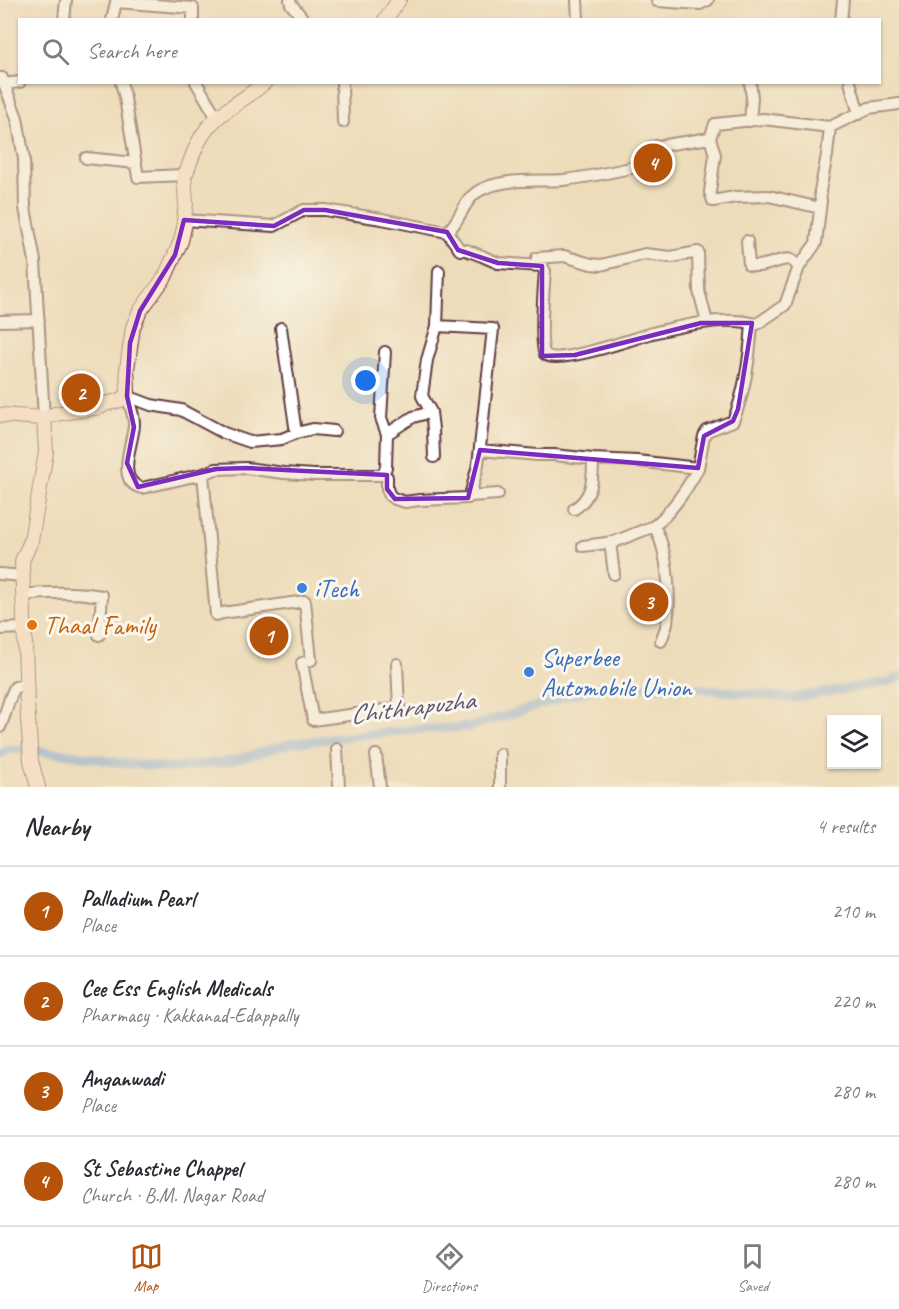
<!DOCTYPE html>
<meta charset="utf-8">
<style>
:root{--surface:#fff;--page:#f7f7f7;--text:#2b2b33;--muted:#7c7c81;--line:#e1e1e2;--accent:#b45309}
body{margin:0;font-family:Caveat,sans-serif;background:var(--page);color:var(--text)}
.controls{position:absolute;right:18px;bottom:18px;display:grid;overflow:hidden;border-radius:0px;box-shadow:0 2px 4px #0004}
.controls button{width:54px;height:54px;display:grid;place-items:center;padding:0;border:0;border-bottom:2px solid var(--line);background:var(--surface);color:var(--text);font:30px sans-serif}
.you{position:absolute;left:366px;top:381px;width:21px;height:21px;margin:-15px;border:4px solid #fff;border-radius:50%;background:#1a73e8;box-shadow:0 0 0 9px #1a73e833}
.badge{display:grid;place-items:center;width:39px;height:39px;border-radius:50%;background:var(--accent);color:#fff;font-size:20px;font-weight:700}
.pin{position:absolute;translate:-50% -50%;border:3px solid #fff;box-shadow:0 2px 6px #0006}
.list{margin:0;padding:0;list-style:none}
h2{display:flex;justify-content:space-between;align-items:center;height:78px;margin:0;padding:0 24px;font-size:26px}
h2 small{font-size:20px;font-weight:400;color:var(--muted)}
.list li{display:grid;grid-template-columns:39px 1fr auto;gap:18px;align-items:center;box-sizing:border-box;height:90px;padding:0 24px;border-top:2px solid var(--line)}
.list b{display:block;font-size:22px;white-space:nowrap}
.list p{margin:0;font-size:20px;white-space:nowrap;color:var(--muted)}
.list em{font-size:20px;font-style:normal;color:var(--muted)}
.icon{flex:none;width:33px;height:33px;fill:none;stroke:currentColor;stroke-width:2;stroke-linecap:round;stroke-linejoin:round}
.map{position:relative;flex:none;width:899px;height:787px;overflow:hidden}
.search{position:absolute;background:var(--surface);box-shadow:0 2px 4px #0004;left:18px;right:18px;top:18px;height:66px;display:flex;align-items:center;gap:15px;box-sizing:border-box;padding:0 21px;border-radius:0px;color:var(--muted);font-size:22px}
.sheet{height:438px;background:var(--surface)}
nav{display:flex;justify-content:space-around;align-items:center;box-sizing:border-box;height:84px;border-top:2px solid var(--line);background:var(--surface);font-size:16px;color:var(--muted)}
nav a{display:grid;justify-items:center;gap:3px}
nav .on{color:var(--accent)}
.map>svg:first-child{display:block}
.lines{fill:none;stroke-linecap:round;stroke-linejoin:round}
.canal{stroke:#75a6e0;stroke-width:9}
.street-casing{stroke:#623b40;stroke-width:14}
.secondary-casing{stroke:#623b40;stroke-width:16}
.street{stroke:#fff;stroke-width:10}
.secondary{stroke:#fee3d1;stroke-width:14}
.marked{fill:none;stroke:#7b2cbf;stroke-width:4.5;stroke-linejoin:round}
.shop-dot{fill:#3f7fe0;stroke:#fbf7ec;stroke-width:2}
.food-dot{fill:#e8710a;stroke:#fbf7ec;stroke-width:2}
.labels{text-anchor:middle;stroke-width:6;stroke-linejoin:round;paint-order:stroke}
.shop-label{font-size:26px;fill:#366cbe;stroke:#fbf7ec;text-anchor:start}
.food-label{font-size:26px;fill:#c56008;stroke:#fbf7ec;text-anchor:start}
.water-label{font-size:27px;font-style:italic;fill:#5b5573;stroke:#fbf7ec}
</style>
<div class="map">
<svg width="899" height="787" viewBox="0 0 899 787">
<rect width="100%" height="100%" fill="#fbf7ec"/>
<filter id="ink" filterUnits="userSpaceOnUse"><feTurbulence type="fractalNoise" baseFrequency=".0167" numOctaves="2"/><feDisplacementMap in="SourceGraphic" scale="12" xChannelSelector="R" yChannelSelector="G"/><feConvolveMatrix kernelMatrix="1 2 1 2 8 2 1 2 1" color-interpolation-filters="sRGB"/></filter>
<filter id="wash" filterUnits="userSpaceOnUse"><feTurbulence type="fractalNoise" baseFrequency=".008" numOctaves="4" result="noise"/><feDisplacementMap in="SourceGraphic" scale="24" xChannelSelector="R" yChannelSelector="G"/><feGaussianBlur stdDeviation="1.35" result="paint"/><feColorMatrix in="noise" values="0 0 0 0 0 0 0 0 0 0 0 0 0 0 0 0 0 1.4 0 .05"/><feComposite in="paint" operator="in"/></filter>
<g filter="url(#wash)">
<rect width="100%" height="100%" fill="#eddcb9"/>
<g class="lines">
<path class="canal" d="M0,754L10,749L70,754L121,763L171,768L232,761L292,743L408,730L469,727L601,686L696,688L793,698L887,682L899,677"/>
</g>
</g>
<g filter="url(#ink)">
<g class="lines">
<defs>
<path id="street" d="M290,0L291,4L304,20
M577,0L578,20
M657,1L700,4L708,0
M64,20L66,0
M112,20L116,2L193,8V20
M841,20L843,0
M0,78H2L17,118L24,159L25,208L35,261L44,418
M121,82L125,98L138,177L184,175
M196,82L217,118
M342,82L343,122
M850,82L859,114
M4,84L20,82
M750,121L752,98L750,82
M710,138L715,155L710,192L713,201L735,197L769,196L820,208
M86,158L136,163
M184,220L274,226L304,210H325L382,219L447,232C460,222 463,201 477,192C500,177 537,182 563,180C592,177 621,170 649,164L652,147L710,138L715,124L763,119L830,127L869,108L899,104
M447,232L460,250H466L482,256L498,263L542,266L545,271C544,284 539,346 545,354C556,366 635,338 652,333C669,329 685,325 702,323C720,320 740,320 757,324L785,305L799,267L816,243L821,201L820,191L827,155L830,127
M747,241L749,265C763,270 783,256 791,260C793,261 798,266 799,267
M536,265L537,258L564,256L591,264L601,265L645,254L671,257L698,252L699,291L707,322
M0,321L39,320
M281,328L296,433
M385,352L381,418L387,434
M334,431L313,429L296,433L282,439L250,442L224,433L181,410L151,405L127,396C130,405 134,414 134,424C134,441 114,482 142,488L203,474L216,615L223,613L305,601L311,660L302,663L313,720L399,708L397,664
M480,450L537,455H554L593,459L637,461L698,468L704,436L707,431L733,421C746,390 750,356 752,323
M434,457L433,429L431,412L422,396L427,360L437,326L439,271
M203,474L216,469L246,468L284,473L314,475H383L387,477V489L390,496L395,499L405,502L420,500L468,498L470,496L478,465L493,329L437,326
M383,475L386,467L387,434L413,417L431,412
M470,496L498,494
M574,509C593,497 593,479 593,459
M610,542L614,574
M583,546L614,542L654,526
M0,574L23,576
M23,595C49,592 76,592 102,596L99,635
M0,629L24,628
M661,641C663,635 666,629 667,623C671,596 668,550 654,526C669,515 690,485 698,468
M0,727C6,714 8,700 15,687L27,684
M337,749L339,787
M500,754V787
M376,755L380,787"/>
<path id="secondary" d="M385,20L399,0
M0,415L44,418L55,414L100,407L105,404L121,400L127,396L128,391L127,369L133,327L140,311L165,277L181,241L185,223L184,219L186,203L184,175L187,171C191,159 196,144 204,133C218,111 246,100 265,82
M38,787L31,761L27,703L22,561L31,541L46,452L44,418"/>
</defs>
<use href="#street" class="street-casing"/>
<use href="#secondary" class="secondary-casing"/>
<use href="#street" class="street"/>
<use href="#secondary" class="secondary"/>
</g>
</g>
<path d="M0 0H899V787H0ZM304,210H325L447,232L458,250L498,263L542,266V356L575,355L701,323H752L738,409L733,421L704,436L698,468L480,450L468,498L395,499L387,489V475L246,468L216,469L138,487L127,463L134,427L127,396L130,343L140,311L175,255L184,220L274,226Z" fill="#eddcb9" fill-opacity=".55" fill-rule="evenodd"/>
<path class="marked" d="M304,210H325L447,232L458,250L498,263L542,266V356L575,355L701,323H752L738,409L733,421L704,436L698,468L480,450L468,498L395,499L387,489V475L246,468L216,469L138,487L127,463L134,427L127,396L130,343L140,311L175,255L184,220L274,226Z"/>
<g class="shop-dot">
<circle cx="302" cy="588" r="6"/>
<circle cx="529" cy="672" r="6"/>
</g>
<circle class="food-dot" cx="32" cy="625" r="6"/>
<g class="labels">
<g class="shop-label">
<text x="314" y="597">iTech</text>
<text x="541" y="666">Superbee<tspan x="541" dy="30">Automobile Union</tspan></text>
</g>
<g class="food-label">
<text x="44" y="634">Thaal Family</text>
</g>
<g class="water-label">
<text transform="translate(412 707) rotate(-7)" y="9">Chithrapuzha</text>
</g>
</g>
</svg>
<div class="controls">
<button><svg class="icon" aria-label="layers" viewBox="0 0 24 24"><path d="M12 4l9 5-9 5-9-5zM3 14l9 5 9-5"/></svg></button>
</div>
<div class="you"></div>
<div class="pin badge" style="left:269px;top:636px">1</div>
<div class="pin badge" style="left:81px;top:393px">2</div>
<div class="pin badge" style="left:649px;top:602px">3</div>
<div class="pin badge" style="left:653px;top:163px">4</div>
<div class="search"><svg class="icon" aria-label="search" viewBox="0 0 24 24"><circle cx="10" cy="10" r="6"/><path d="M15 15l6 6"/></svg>Search here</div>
</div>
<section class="sheet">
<h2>Nearby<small>4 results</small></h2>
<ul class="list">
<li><span class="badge">1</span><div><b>Palladium Pearl</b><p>Place</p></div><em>210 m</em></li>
<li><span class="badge">2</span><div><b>Cee Ess English Medicals</b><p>Pharmacy · Kakkanad-Edappally</p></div><em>220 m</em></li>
<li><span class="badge">3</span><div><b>Anganwadi</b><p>Place</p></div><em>280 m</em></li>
<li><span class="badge">4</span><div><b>St Sebastine Chappel</b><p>Church · B.M. Nagar Road</p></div><em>280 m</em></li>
</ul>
</section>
<nav>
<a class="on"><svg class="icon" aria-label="map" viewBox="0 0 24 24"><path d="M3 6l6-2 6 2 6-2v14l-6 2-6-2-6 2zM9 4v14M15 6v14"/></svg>Map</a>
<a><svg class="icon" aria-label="directions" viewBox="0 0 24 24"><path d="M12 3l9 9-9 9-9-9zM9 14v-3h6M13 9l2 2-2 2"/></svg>Directions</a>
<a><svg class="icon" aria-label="saved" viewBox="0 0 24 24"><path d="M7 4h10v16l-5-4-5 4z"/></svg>Saved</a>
</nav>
